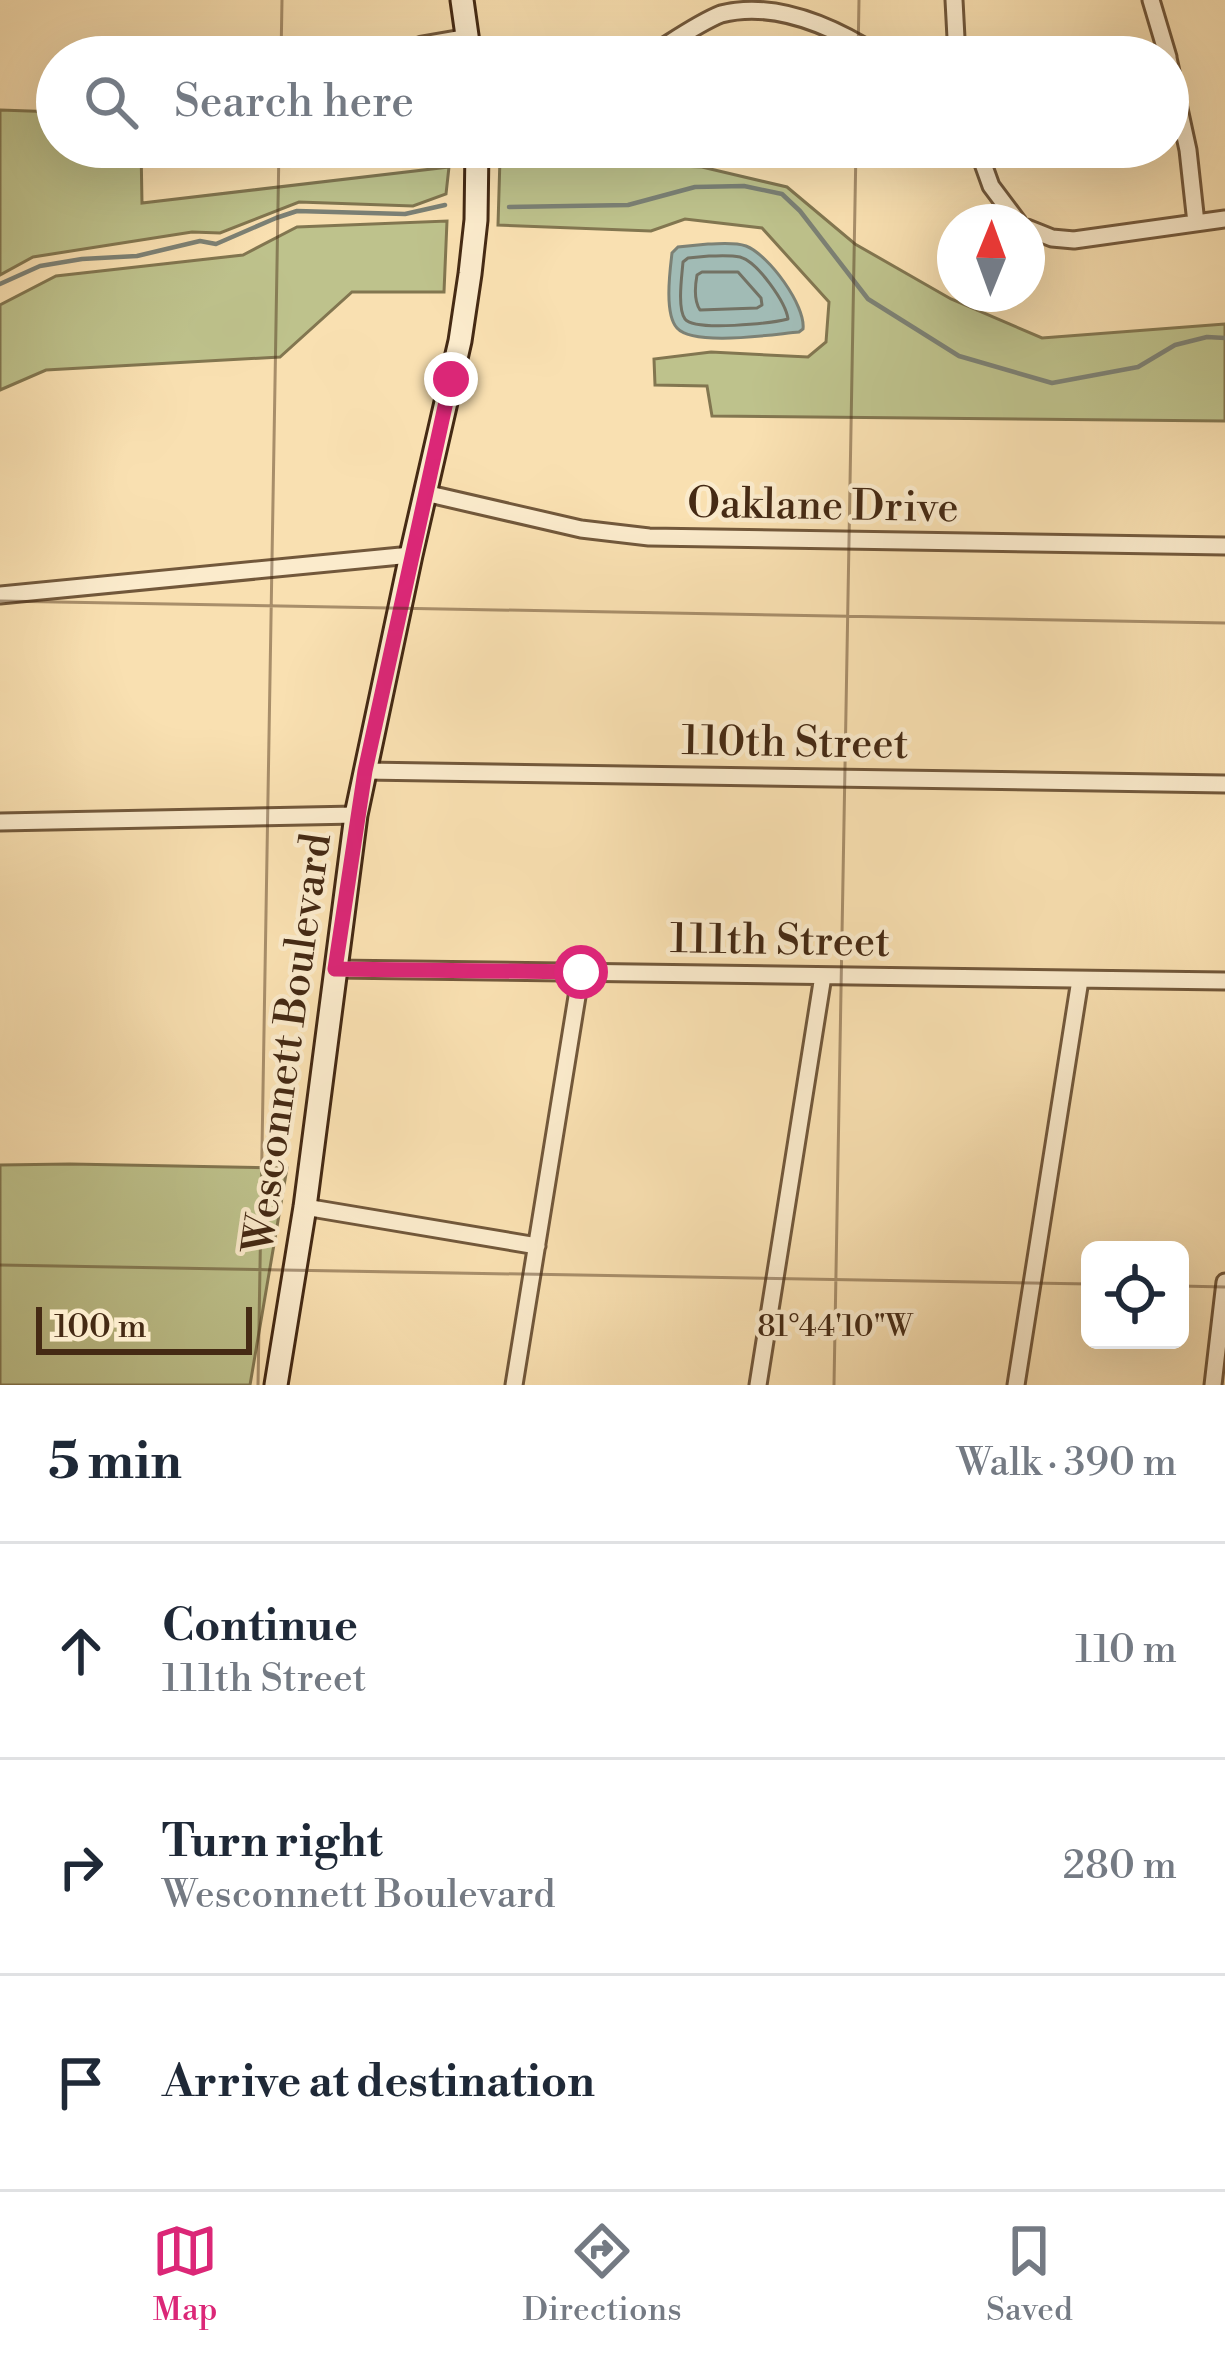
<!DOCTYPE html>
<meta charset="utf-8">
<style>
:root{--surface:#fff;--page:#f6f6f7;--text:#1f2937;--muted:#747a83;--line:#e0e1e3;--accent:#db2777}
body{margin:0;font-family:"Libre Bodoni",serif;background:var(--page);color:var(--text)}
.controls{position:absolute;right:36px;bottom:36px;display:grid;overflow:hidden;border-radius:18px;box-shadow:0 12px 48px #0002}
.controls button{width:108px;height:108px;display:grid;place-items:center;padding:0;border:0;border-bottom:3px solid var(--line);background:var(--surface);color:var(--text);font:60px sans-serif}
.compass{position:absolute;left:937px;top:204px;width:108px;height:108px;border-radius:50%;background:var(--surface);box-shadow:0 12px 48px #0002;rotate:1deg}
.scale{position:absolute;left:36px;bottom:30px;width:216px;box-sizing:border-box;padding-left:12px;border:6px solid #452a14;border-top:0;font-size:33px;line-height:42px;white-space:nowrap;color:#452a14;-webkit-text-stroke:9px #fbebcc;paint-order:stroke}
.stop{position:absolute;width:36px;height:36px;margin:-27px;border:9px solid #db2777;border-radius:50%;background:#fff}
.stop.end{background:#db2777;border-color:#fff;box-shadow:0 3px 12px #0008}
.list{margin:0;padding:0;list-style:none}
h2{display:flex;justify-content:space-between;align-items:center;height:156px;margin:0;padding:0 48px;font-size:51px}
h2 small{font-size:39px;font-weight:400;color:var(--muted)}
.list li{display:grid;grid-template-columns:78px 1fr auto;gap:36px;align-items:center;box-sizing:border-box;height:216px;padding:0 48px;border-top:3px solid var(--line)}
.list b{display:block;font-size:45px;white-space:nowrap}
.list p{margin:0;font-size:39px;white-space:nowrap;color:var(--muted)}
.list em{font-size:39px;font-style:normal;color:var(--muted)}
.icon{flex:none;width:66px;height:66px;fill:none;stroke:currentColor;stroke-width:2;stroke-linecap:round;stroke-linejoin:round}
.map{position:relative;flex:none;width:1225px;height:1385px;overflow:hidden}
.search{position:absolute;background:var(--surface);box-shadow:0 12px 48px #0002;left:36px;right:36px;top:36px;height:132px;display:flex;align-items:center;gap:30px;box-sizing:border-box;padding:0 42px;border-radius:66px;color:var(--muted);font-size:45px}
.sheet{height:804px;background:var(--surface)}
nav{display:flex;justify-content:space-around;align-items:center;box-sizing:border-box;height:168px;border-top:3px solid var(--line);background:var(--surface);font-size:33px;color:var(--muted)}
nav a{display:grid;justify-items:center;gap:6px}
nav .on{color:var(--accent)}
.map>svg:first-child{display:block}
.green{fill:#bec28c;stroke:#827650;stroke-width:3}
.water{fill:#a1bbb5;stroke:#7c8175;stroke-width:3}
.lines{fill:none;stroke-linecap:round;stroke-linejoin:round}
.shore{stroke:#737264;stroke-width:3}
.stream{stroke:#7c8175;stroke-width:4.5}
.lane-casing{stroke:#72583b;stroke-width:14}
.street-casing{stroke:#72583b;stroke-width:21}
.secondary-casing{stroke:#452a14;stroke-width:27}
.lane{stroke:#fbebcc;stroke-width:8}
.street{stroke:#fbebcc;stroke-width:15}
.secondary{stroke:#fbebcc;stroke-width:21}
.route{stroke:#db2777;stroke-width:15}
.ticks{fill:none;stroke:#452a14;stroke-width:3;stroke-opacity:0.45}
.labels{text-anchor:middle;stroke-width:9;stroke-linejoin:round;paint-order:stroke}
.street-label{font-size:42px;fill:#452a14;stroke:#fbebcc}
.ticks-label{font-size:30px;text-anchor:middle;fill:#452a14;stroke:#fbebcc;stroke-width:9;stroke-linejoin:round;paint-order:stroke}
</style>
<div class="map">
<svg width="1225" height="1385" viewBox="0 0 1225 1385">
<rect width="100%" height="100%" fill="#f9e0b1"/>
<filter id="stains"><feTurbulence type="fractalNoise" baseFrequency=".00167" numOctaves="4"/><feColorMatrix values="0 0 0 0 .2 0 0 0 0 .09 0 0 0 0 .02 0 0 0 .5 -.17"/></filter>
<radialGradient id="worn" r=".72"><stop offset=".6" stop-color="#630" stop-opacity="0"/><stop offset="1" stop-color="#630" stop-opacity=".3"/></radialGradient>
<path class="green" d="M0,110L57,112V147H141L142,203L449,167L446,194L413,206L299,202L220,233L192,232L33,257L0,275Z
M500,158L702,167L787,187L855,244L951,299L1042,338L1225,324V421L712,416L707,386L655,385L654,359L711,352L808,357L826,342L829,302L762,228L685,219L651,231L498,225Z
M447,221L444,292H352L280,357L46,370L0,390V305L56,276L243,255L297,227Z
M70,1164L287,1168L250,1385H0V1165Z"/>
<path class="water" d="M708,244C720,244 734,242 746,246C769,255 806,306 803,329L799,332C774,334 694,347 677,328C664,314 670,270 672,253L678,247Z"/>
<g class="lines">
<path class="shore" d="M709,256C718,256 730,255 740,257C758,262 786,303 788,319C772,323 695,332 685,319C677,308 682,275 683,262L688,258Z
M702,272H738L761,298L762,305L757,308L700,310C694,301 695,286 697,275Z"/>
<path class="stream" d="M509,207L628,205L695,187L744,186L782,194L800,211L868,299L959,356L1052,383L1138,367L1175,345L1207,337L1225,338
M0,284L40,266L82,259L137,256L200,241L216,244L276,218L297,211L405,214L445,205"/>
<defs>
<path id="lane" d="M410,57L420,42L466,34"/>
<path id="street" d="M954,0L957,57
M1151,0L1168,57
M647,57C671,43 696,24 721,14C776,0 836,28 881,57
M1168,58L1188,150L1196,223
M977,147L991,186L1018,222
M1027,228L1052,238L1074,240L1225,219
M425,493L581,529L649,537L1225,546
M0,595L411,555
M365,771L1225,784
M0,822L356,815
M335,969L1225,981
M305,1207L537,1246
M514,1385L581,972
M758,1385L823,976
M1016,1385L1080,980
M1213,1385L1225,1282"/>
<path id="secondary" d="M462,0L470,57
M276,1385L305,1207L356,815L411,555L460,341L470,274L476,220L477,147"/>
</defs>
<use href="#lane" class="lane-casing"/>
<use href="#street" class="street-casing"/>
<use href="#secondary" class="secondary-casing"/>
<use href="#lane" class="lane"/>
<use href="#street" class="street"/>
<use href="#secondary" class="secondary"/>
</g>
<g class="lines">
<path class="route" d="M451,379L365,771L335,969L581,972"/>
</g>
<path class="ticks" d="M281,57L282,0M858,57L859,0M0,601L1225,623M0,1265L1090,1284M1180,1286L1225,1287M258,1385L279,147M834,1385L856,147"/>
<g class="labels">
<g class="street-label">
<text transform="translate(823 504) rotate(1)" y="15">Oaklane Drive</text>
<text transform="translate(795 741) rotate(1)" y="15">110th Street</text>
<text transform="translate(780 939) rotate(1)" y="15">111th Street</text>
<text transform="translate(286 1043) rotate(-82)" y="15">Wesconnett Boulevard</text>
</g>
</g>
<g class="ticks-label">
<text x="835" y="1336">81°44'10"W</text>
</g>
<rect width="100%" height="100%" filter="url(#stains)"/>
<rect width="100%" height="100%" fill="url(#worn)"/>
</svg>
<div class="controls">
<button><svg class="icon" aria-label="locate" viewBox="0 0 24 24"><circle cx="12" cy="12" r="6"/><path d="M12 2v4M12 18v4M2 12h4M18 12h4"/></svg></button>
</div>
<svg class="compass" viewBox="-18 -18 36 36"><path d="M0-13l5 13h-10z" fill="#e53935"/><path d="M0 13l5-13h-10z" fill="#747a83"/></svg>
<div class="scale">100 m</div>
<div class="stop" style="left:581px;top:972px"></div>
<div class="stop end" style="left:451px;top:379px"></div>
<div class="search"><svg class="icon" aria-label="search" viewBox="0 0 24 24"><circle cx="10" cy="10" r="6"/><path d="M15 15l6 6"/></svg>Search here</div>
</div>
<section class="sheet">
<h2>5 min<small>Walk · 390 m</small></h2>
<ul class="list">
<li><svg class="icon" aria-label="ahead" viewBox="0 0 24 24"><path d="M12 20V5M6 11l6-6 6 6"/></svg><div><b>Continue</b><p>111th Street</p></div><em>110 m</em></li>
<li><svg class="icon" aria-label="right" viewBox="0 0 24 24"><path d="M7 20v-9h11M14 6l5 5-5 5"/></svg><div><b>Turn right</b><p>Wesconnett Boulevard</p></div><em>280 m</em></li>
<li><svg class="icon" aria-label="arrive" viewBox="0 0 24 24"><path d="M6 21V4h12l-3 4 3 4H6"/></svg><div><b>Arrive at destination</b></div></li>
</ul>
</section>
<nav>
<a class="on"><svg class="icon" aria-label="map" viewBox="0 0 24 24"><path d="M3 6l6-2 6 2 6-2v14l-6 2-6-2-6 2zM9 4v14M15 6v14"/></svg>Map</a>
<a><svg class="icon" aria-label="directions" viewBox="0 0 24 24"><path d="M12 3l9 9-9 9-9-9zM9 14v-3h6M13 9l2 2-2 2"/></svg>Directions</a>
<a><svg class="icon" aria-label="saved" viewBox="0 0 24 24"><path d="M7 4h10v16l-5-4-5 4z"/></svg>Saved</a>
</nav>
